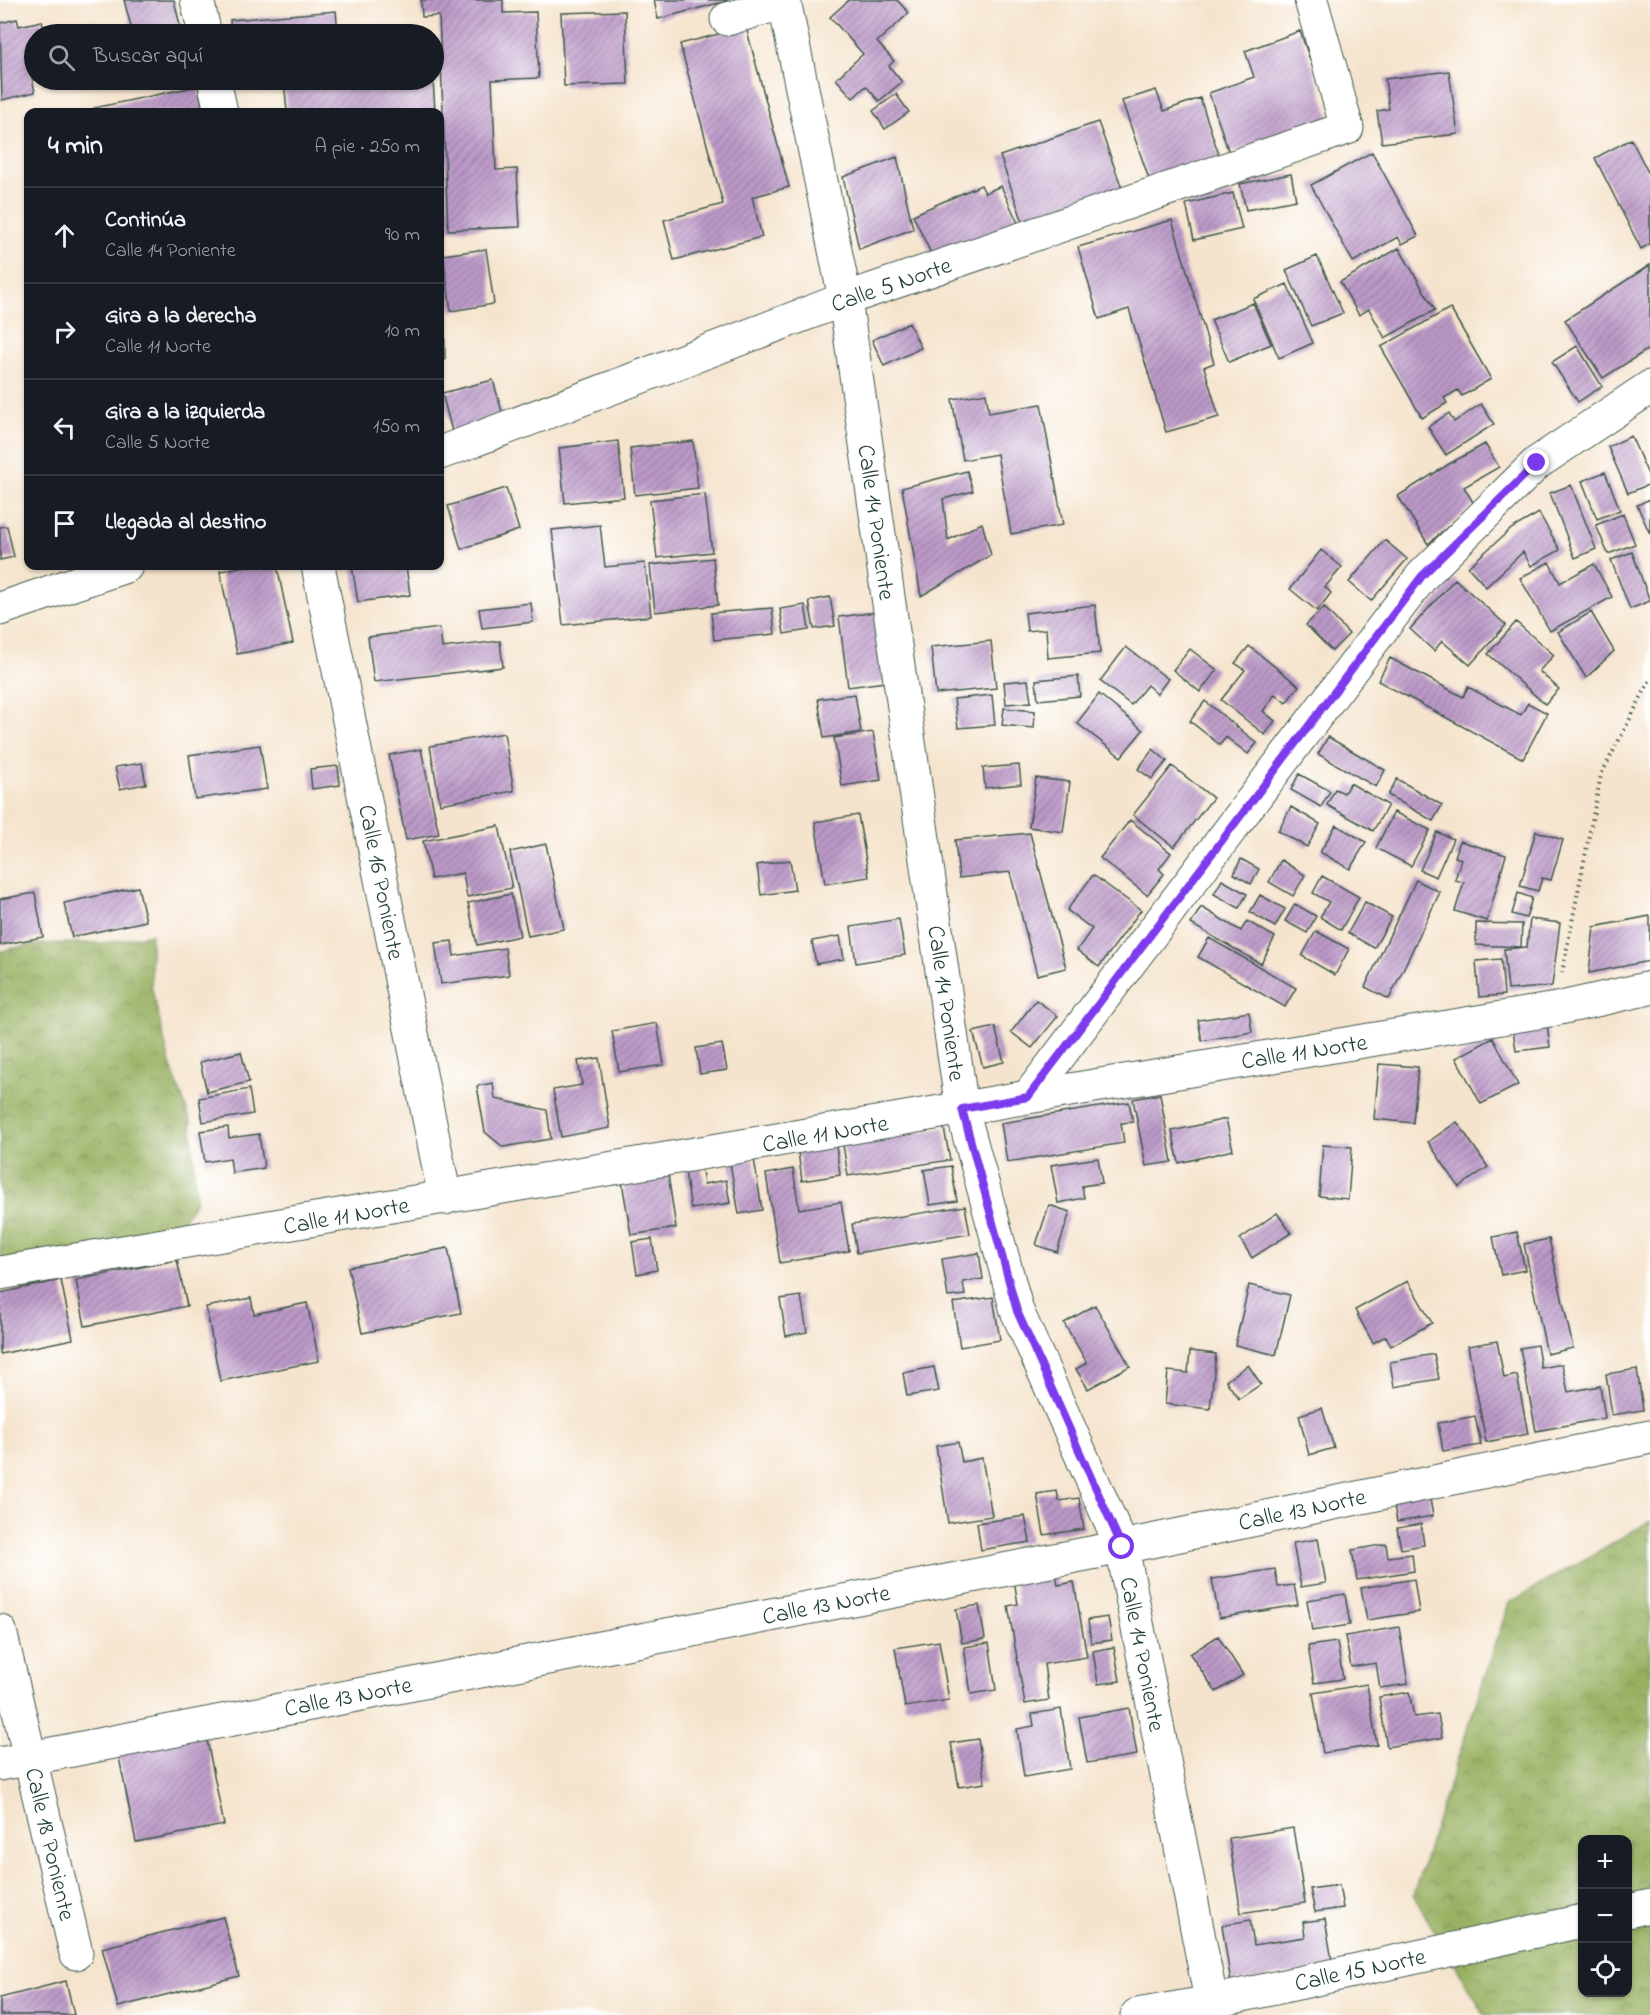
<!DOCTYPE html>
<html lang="es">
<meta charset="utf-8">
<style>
:root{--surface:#171b24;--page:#242831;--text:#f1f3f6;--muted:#9ea1a6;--line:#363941}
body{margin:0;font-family:"Indie Flower",sans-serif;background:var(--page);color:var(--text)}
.controls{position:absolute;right:18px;bottom:18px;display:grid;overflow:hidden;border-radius:12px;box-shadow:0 2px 4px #0004}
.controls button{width:54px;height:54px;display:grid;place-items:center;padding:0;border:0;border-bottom:2px solid var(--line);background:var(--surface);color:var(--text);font:30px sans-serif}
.stop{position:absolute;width:18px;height:18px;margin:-14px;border:4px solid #7c3aed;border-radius:50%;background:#fff}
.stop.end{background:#7c3aed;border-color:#fff;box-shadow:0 2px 6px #0008}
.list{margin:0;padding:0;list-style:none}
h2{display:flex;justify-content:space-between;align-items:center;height:78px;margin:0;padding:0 24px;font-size:26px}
h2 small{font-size:20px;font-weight:400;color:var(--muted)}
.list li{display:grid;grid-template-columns:39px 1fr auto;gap:18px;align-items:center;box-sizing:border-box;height:96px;padding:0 24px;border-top:2px solid var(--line)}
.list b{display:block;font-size:22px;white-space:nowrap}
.list p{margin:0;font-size:20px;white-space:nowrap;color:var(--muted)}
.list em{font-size:20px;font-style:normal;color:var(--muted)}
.icon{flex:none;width:33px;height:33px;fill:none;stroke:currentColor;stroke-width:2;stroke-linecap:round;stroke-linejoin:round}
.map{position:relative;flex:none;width:1650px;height:2015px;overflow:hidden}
.search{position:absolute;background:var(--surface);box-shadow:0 2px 4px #0004;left:24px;top:24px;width:420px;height:66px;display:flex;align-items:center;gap:15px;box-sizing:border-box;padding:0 21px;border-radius:33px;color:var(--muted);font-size:22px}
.panel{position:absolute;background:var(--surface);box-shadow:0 2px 4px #0004;left:24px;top:108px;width:420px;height:462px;border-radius:12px}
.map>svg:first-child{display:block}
.forest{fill:url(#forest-crowns);stroke:#5c764a;stroke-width:1.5;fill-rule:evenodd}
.building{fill:url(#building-hatch)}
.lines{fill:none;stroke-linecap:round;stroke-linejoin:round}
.minor-casing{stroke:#3f564b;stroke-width:35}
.path{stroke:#3f564b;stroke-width:4;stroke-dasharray:1.5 4.5;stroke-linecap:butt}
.minor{stroke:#fff;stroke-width:33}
.route{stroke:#7c3aed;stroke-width:8}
.labels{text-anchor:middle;stroke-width:5;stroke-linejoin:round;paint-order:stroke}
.street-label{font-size:24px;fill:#1f3d34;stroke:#fff}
</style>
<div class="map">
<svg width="1650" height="2015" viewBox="0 0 1650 2015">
<defs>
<pattern id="forest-crowns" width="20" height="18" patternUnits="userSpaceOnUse" patternTransform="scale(1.5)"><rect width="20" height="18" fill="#98b061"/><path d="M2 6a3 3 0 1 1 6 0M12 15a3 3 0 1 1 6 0" fill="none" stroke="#7b9051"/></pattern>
<pattern id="building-hatch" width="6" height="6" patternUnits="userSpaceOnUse" patternTransform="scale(1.5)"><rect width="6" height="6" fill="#bc99c8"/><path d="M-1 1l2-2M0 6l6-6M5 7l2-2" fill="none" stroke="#987ea3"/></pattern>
</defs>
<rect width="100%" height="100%" fill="#fff"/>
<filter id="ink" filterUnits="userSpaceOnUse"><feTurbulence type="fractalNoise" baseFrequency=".0167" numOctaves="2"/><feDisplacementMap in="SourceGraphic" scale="12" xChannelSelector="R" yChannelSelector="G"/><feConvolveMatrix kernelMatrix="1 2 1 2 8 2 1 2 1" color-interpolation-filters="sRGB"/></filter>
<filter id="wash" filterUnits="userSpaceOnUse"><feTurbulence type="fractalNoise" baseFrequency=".008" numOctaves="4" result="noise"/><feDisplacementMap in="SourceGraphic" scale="24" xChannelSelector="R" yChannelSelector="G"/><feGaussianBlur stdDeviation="1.35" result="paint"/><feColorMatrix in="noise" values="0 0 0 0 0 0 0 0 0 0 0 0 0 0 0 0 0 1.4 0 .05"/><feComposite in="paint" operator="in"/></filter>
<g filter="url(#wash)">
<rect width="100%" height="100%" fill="#f5e4cd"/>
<path class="forest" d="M151,934V986L170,1064L191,1122L196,1200L182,1221L152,1239L0,1265V952C33,941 67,944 101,943C118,942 135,937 151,934Z
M1650,1521V2015H1485L1413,1895L1509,1603ZM1582,1840H1628V1992H1582Z"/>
<g id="blocks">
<path class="building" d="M124,0H174L182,34H133Z
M421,0H503V13L536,12L539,78L492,80L496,170L517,169L520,227L448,230L439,16L422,17Z
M654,0H727V1L658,19Z
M849,0H897L909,13L877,42L894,61L889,66L902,82L879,101L866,86L853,98L836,79L863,54L830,17Z
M336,11L338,34H231L230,20Z
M625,11L628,84L564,86L561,13Z
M17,19L19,26L42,21L45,34H34V63L29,64L35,92L2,100L0,23Z
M746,27L789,187L752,197L762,237L674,260L664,220L723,204L680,44Z
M1300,31L1330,118L1229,153L1209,93L1254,77L1245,51Z
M1449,71L1458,134L1382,143L1377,111L1389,109L1385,79Z
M284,80H433L435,111L287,112Z
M198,86L203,112H95L94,108Z
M1156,90L1164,111L1200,98L1220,158L1150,182L1122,101Z
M896,94L909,112L885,129L873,111Z
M1098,122L1124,194L1025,228L1000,156Z
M1631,139L1650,176V244L1641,249L1595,158Z
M1372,152L1418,236L1402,244L1398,237L1353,262L1311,185Z
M897,157L913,229L859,249L843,177Z
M1291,174L1296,200L1246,210L1240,184Z
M981,185L985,193L1001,186L1018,223L934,260L913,215Z
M1233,193L1242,229L1194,240L1186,204Z
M1172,220L1214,363L1204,367L1219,417L1166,432L1129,309L1099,319L1078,247Z
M1399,248L1435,310L1385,338L1369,309L1359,315L1340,282Z
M486,249L494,304L451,311L443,255Z
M1317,256L1343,313L1311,326L1286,270Z
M1650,265V348L1603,378L1565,320Z
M1287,284L1313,343L1279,358L1253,299Z
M440,298H444L445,360H440Z
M1253,303L1271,344L1229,362L1211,320Z
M1450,308L1491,379L1462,396L1458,390L1444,398L1447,403L1422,418L1381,347Z
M909,323L921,348L884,366L872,340Z
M1577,346L1602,386L1578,402L1552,362Z
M493,380L506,426L454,439L442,393Z
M986,393L989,413L1041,404L1063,525L1011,534L997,454L963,460L952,399Z
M1481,404L1494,424L1446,455L1428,427L1449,413L1454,422Z
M1631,436L1650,479V484L1628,493L1608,447Z
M618,441L624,497L565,503L559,448Z
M693,441L698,488L635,495L630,448Z
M1485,444L1499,467L1464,487L1474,504L1428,544L1398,496L1449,464Z
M967,471L973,491L943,499L948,540L982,523L991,555L921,596L902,488Z
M1605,472L1620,510L1597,519L1582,481Z
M1571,485L1596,549L1575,558L1550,493Z
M506,488L519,530L461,549L448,506Z
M705,494L712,552L657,558L650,500Z
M1650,499V534L1637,505Z
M1539,513L1560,550L1531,566L1523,552L1486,587L1468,567L1511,529Z
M1623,514L1635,544L1608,554L1596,525Z
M600,525L605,567L645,563L651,616L563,625L552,530Z
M7,526L14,557L0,560V527Z
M1385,540L1407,559L1371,601L1349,582Z
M1321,550L1342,567L1325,587L1331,593L1317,611L1290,589Z
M1632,552L1650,601L1630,609L1611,560Z
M713,558L718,605L655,612L650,565Z
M1549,562L1560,583L1594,564L1612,597L1550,631L1520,578Z
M246,566H277L293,643L237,654L220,571Z
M352,566H406L410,595L358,602Z
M1455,579L1506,625L1470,665L1442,641L1434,651L1410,629Z
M830,597L835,626L814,629L809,601Z
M531,603L533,622L482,628L479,609Z
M805,605L809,630L784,634L780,609Z
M1095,605L1100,653L1048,658L1046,629L1027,631L1025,613Z
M1324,607L1349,634L1332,651L1306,625Z
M772,608L775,634L714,640L711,613Z
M876,612L885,682L848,687L839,617Z
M1591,612L1614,651L1586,678L1558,632Z
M1516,622L1554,655L1539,671L1559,689L1545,704L1488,654Z
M440,628L442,648L500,641L503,667L374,682L368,637Z
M991,641L996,688L936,694L931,647Z
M1249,646L1299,686L1286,703L1275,694L1263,711L1275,721L1265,735L1221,700L1245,670L1235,663Z
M1126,647L1168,679L1157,694L1147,685L1131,705L1100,681Z
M1190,649L1217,670L1200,692L1173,670Z
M1390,658L1463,697L1468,687L1521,715L1528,703L1547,713L1523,759L1378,681Z
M1078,676L1080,696L1038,700L1036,680Z
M1028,680L1031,702L1006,704L1004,682Z
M855,694L861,732L824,738L818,699Z
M1099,694L1143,730L1121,757L1077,723Z
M992,695L995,725L958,728L954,699Z
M1205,701L1257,743L1248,754L1226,737L1220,745L1190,721Z
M1004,708L1035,711L1034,728L1002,725Z
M873,732L881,780L842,786L834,738Z
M504,733L514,791L440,804L430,746Z
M1328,737L1385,770L1376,787L1318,754Z
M260,745L267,789L195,799L189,755Z
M421,749L439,834L406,840L389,755Z
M1153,749L1167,761L1152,779L1138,769Z
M142,763L146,784L120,789L115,767Z
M1019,765L1021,784L985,788L983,768Z
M338,766L340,785L312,789L310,769Z
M1172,766L1213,798L1174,847L1133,815Z
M1299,774L1330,791L1321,807L1291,790Z
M1036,778L1070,782L1063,832L1029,827Z
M1397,779L1442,805L1433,821L1388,795Z
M1350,783L1388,805L1373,831L1327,805L1335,789L1344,793Z
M1291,807L1320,824L1307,847L1278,831Z
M1394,812L1430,830L1411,866L1376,848Z
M858,815L869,877L825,884L815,822Z
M1130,820L1171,853L1159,869L1164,874L1147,895L1100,858Z
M1336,825L1366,842L1350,869L1320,852Z
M499,826L512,888L467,897L463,873L431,879L423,841Z
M1536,831L1563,840L1551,880L1542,878L1538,891L1520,886Z
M1437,832L1453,839L1436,877L1420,870Z
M1030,833L1066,968L1037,975L1010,872L959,878L955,840Z
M1460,841L1506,855L1487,921L1455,911L1464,882L1455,880L1461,859L1455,857Z
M546,844L564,929L528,936L510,852Z
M1241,859L1259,869L1251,884L1234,874Z
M790,860L795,890L761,895L757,865Z
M1281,860L1305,875L1293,896L1269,882Z
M1093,875L1141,910L1099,967L1077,950L1092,929L1067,910Z
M1322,876L1359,897L1341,930L1320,917L1329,902L1313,893Z
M1222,880L1247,894L1239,908L1214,894Z
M1416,880L1440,892L1389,999L1365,987Z
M138,887L146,921L72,937L64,903Z
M35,893L43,937L0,945V899Z
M1518,893L1532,898L1526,918L1512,914Z
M511,894L520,936L477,945L468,903Z
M1260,895L1285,909L1275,927L1250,912Z
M1365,902L1392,917L1374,948L1348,933Z
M1295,904L1316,916L1307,933L1285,921Z
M1201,907L1241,931L1247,921L1275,937L1261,964L1191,924Z
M1650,916V961L1589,973L1594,927Z
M899,919L905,955L856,963L851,927Z
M1530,919L1560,923L1552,986L1508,990L1504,949L1527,947Z
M1476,923L1522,924L1521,947L1476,945Z
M1316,931L1349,949L1335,975L1302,956Z
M840,936L844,959L816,964L812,941Z
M1209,938L1296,988L1285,1007L1198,957Z
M452,941L454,956L505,948L509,975L441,984L435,943Z
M1501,959L1504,995L1479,997L1476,961Z
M1036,1000L1058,1016L1032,1048L1011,1032Z
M1249,1012L1252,1032L1202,1041L1198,1020Z
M657,1023L664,1065L619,1072L612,1031Z
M1547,1024L1550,1047L1516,1051L1513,1029Z
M995,1027L1004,1062L983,1067L973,1032Z
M1493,1038L1518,1085L1481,1104L1456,1058Z
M722,1044L727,1070L700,1074L696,1048Z
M241,1052L249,1082L207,1092L200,1062Z
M599,1058L610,1128L561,1137L553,1090L582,1085L578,1061Z
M1379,1064L1418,1067L1413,1123L1374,1119Z
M493,1083L495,1099L547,1110L551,1139L503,1147L485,1132L477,1086Z
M249,1089L253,1114L203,1122L199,1098Z
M1160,1094L1172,1162L1146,1166L1133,1099Z
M1129,1102L1133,1122L1121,1123L1124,1143L1007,1162L1001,1123Z
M1226,1119L1233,1150L1179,1163L1172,1131Z
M1457,1122L1488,1167L1459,1187L1428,1142Z
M228,1127L229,1138L259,1134L264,1168L232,1173L230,1158L205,1162L200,1131Z
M944,1128L950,1160L848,1176L843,1145Z
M1323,1145L1352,1147L1348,1199L1319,1196Z
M836,1146L840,1175L802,1181L798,1152Z
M1098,1158L1102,1183L1082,1186L1084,1198L1058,1203L1051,1165Z
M754,1159L762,1210L739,1214L730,1163Z
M701,1163L704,1184L726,1180L730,1203L691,1209L684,1165Z
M951,1166L957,1201L930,1205L924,1170Z
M793,1169L799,1209L841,1202L849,1251L780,1263L766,1174Z
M668,1174L676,1228L631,1235L622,1182Z
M1049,1205L1070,1212L1057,1252L1036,1245Z
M965,1206L970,1234L857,1253L852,1224Z
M1277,1213L1291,1233L1252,1258L1240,1239Z
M1517,1232L1525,1270L1501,1275L1493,1237Z
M652,1239L657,1270L637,1274L632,1242Z
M1549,1239L1573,1348L1547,1354L1524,1244Z
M448,1248L461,1313L362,1333L348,1267Z
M979,1253L983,1279L963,1282L965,1295L948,1297L942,1259Z
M177,1260L187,1306L85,1326L76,1280Z
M61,1280L73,1339L0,1354V1293Z
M1408,1281L1432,1323L1391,1346L1386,1336L1373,1343L1355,1310Z
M1249,1285L1290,1295L1276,1355L1235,1345Z
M801,1296L807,1332L786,1336L780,1299Z
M993,1297L1000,1340L960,1347L953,1303Z
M251,1298L254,1314L307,1303L319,1361L220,1381L206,1307Z
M1095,1305L1130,1366L1088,1389L1076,1369L1087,1363L1064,1323Z
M1497,1341L1504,1378L1517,1375L1528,1434L1486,1442L1468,1346Z
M1537,1345L1541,1368L1562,1364L1568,1392L1600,1386L1605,1418L1536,1431L1520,1348Z
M1190,1351L1216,1354L1210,1409L1165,1404L1168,1371L1188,1373Z
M1434,1354L1439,1379L1394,1387L1390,1362Z
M1248,1365L1261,1384L1239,1399L1226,1381Z
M934,1367L939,1391L907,1396L903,1373Z
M1637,1369L1643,1410L1612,1415L1606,1374Z
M1322,1408L1334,1448L1309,1455L1299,1415Z
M1475,1416L1481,1445L1443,1451L1438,1423Z
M958,1442L962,1462L982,1458L992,1516L948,1523L936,1446Z
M1428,1487L1433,1516L1397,1522L1392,1494Z
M1057,1491L1059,1501L1079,1498L1084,1529L1044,1535L1037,1494Z
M1025,1516L1030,1542L981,1550L977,1523Z
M1421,1524L1424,1545L1401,1549L1397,1528Z
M1318,1539L1326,1583L1301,1587L1293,1543Z
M1386,1544L1388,1557L1412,1554L1414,1571L1357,1580L1352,1550Z
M1055,1567L1058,1585L1074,1582L1087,1657L1044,1664L1049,1700L1025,1704L1008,1606L1018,1604L1013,1574Z
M1275,1569L1278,1587L1294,1585L1298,1605L1219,1618L1212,1579Z
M1414,1579L1419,1612L1367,1620L1361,1588Z
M1345,1594L1350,1625L1312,1631L1307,1600Z
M979,1605L985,1639L962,1643L956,1609Z
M1108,1617L1112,1640L1091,1643L1088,1620Z
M1399,1627L1408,1684L1380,1688L1376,1663L1351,1667L1345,1636Z
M1218,1636L1243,1675L1216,1692L1190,1654Z
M939,1641L949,1700L905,1707L895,1648Z
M1337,1642L1343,1679L1314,1683L1308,1646Z
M989,1643L996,1690L971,1694L964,1647Z
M1114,1647L1120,1681L1098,1684L1093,1651Z
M1367,1684L1377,1745L1323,1753L1313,1693Z
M1409,1692L1414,1717L1438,1714L1442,1738L1387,1747L1379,1697Z
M1129,1708L1137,1755L1087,1763L1079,1717Z
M1061,1709L1070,1769L1024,1777L1017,1729L1034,1726L1032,1714Z
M206,1735L224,1825L136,1842L118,1752Z
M978,1739L985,1783L959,1787L951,1743Z
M1293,1828L1305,1903L1241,1913L1229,1838Z
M1339,1885L1343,1908L1315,1912L1310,1889Z
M223,1917L239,1976L118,2007L102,1948Z
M1325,1919L1333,1967L1231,1983L1222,1925L1250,1920L1254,1945L1305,1937L1303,1922Z
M66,1981L74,2015H0V1998Z"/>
</g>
</g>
<g filter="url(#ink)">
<use href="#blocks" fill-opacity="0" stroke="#3f564b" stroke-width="1.5"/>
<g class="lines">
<defs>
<path id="minor" d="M197,0L205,34
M784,0L845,299L962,1109L1017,1311L1122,1547L1214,2015
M727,19L785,2
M214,80L221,112
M440,453L845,299L1347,128L1311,0
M318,566L445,1198
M0,609L126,566
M1028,1097L1422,576L1537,463L1650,387
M0,1273L1028,1097L1556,1009L1650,988
M0,1631L76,1953
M0,1764L1122,1547L1650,1437
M1628,1911L1650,1906
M1137,2015L1211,2002L1582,1921"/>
</defs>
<use href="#minor" class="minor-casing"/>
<path class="path" d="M1562,973L1601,775L1650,680"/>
<use href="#minor" class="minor"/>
</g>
</g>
<g class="lines" filter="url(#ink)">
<path class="route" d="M1122,1547L1017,1311L962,1109L1028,1097L1422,576L1537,463"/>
</g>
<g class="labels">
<g class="street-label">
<text transform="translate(891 284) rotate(-19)" y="8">Calle 5 Norte</text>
<text transform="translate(877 522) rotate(82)" y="8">Calle 14 Poniente</text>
<text transform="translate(382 882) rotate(79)" y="8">Calle 16 Poniente</text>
<text transform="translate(947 1003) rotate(82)" y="8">Calle 14 Poniente</text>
<text transform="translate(1304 1051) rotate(-9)" y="8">Calle 11 Norte</text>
<text transform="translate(825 1133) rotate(-10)" y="8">Calle 11 Norte</text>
<text transform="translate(346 1215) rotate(-10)" y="8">Calle 11 Norte</text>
<text transform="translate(1302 1509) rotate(-12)" y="8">Calle 13 Norte</text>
<text transform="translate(826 1604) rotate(-11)" y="8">Calle 13 Norte</text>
<text transform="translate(1143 1654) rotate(79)" y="8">Calle 14 Poniente</text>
<text transform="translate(348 1696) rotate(-11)" y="8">Calle 13 Norte</text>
<text transform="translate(51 1844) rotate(77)" y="8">Calle 18 Poniente</text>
<text transform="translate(1360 1969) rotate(-12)" y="8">Calle 15 Norte</text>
</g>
</g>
</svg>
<div class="controls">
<button>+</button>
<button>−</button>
<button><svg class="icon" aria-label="locate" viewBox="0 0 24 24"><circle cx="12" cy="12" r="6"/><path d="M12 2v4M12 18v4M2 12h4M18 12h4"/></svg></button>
</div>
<div class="stop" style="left:1122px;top:1547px"></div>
<div class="stop end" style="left:1537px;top:463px"></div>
<div class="search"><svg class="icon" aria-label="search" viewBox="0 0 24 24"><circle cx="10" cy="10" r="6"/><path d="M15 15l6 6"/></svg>Buscar aquí</div>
<section class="panel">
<h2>4 min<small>A pie · 250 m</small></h2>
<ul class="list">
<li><svg class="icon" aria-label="ahead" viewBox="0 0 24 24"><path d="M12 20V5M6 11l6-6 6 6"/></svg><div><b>Continúa</b><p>Calle 14 Poniente</p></div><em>90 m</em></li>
<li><svg class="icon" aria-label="right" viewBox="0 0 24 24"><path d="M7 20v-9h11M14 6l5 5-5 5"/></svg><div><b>Gira a la derecha</b><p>Calle 11 Norte</p></div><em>10 m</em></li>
<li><svg class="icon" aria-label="left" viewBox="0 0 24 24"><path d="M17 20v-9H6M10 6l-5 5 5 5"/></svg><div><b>Gira a la izquierda</b><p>Calle 5 Norte</p></div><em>150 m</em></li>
<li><svg class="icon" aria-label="arrive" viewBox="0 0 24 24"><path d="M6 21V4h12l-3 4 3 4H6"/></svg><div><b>Llegada al destino</b></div></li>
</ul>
</section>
</div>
